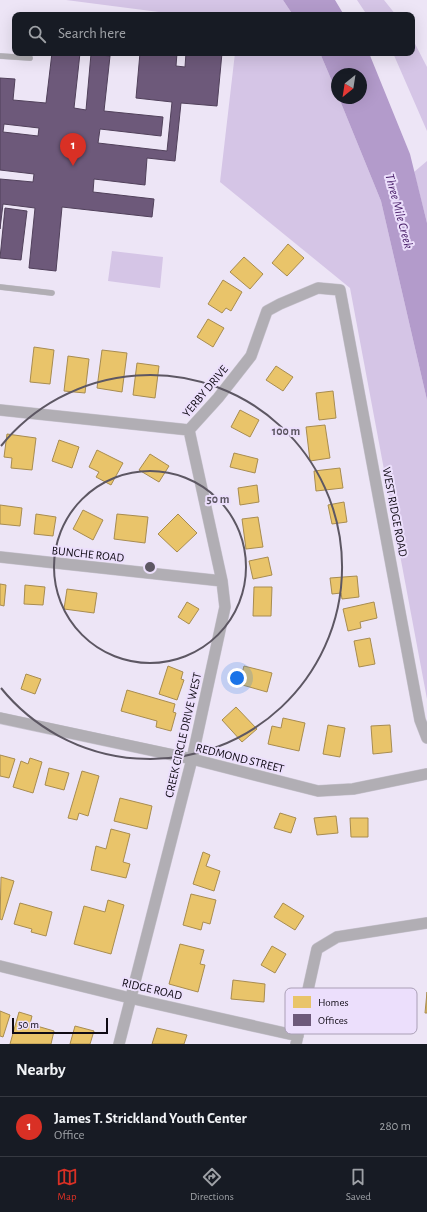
<!DOCTYPE html>
<style>
:root{--surface:#171b24;--page:#242831;--text:#f1f3f6;--muted:#9ea1a6;--line:#363941;--accent:#d93025}
body{margin:0;font-family:"Alegreya Sans",sans-serif;background:var(--page);color:var(--text)}
.compass{position:absolute;left:331px;top:68px;width:36px;height:36px;border-radius:50%;background:var(--surface);box-shadow:0 4px 16px #0002;rotate:210deg}
.scale{position:absolute;left:12px;bottom:10px;width:96px;box-sizing:border-box;padding-left:4px;border:2px solid #0f0a14;border-top:0;font-size:11px;line-height:14px;white-space:nowrap;color:#0f0a14;-webkit-text-stroke:3px #ecdffc;paint-order:stroke}
.you{position:absolute;left:237px;top:678px;width:14px;height:14px;margin:-10px;border:3px solid #fff;border-radius:50%;background:#1a73e8;box-shadow:0 0 0 6px #1a73e833}
.badge{display:grid;place-items:center;width:26px;height:26px;border-radius:50%;background:var(--accent);color:#fff;font-size:13px;font-weight:700}
.pin{position:absolute;translate:-50% -33px;filter:drop-shadow(0 1px 2px #0008)}
.pin::after{content:'';position:absolute;top:21px;width:14px;height:12px;background:inherit;clip-path:polygon(0 0,100% 0,50% 100%)}
.list{margin:0;padding:0;list-style:none}
h2{display:flex;justify-content:space-between;align-items:center;height:52px;margin:0;padding:0 16px;font-size:17px}
h2 small{font-size:13px;font-weight:400;color:var(--muted)}
.list li{display:grid;grid-template-columns:26px 1fr auto;gap:12px;align-items:center;box-sizing:border-box;height:60px;padding:0 16px;border-top:1px solid var(--line)}
.list b{display:block;font-size:15px;white-space:nowrap}
.list p{margin:0;font-size:13px;white-space:nowrap;color:var(--muted)}
.list em{font-size:13px;font-style:normal;color:var(--muted)}
.icon{flex:none;width:22px;height:22px;fill:none;stroke:currentColor;stroke-width:2;stroke-linecap:round;stroke-linejoin:round}
.map{position:relative;flex:none;width:427px;height:1044px;overflow:hidden}
.search{position:absolute;background:var(--surface);box-shadow:0 4px 16px #0002;left:12px;right:12px;top:12px;height:44px;display:flex;align-items:center;gap:10px;box-sizing:border-box;padding:0 14px;border-radius:8px;color:var(--muted);font-size:15px}
.sheet{height:112px;background:var(--surface)}
nav{display:flex;justify-content:space-around;align-items:center;box-sizing:border-box;height:56px;border-top:1px solid var(--line);background:var(--surface);font-size:11px;color:var(--muted)}
nav a{display:grid;justify-items:center;gap:2px}
nav .on{color:var(--accent)}
.map>svg:first-child{display:block}
.green{fill:#d5c5e6}
.water{fill:#b39bcb}
.homes{fill:#e9c46a;stroke:#a88c50}
.offices{fill:#6d597a;stroke:#51415b;fill-rule:evenodd}
.lines{fill:none;stroke-linecap:round;stroke-linejoin:round}
.service-casing{stroke:#c9c4d0;stroke-width:6}
.minor-casing{stroke:#c9c4d0;stroke-width:12}
.service{stroke:#b1aeb4;stroke-width:5.5}
.minor{stroke:#b1aeb4;stroke-width:11}
.ring{fill:none;stroke:#5d5763;stroke-width:2}
.labels{text-anchor:middle;stroke-width:4;stroke-linejoin:round;paint-order:stroke}
.street-label{font-size:12px;fill:#0f0a14;stroke:#ecdffc}
.water-label{font-size:13px;font-style:italic;fill:#4a206a;stroke:#ecdffc}
.key{fill:#ecdffc;stroke:#aa9fb6;stroke-width:1}
.key-label{font-size:11px;fill:#0f0a14}
.centre{fill:#5d5763;stroke:#ecdffc;stroke-width:2}
.ring-label{font-size:12px;text-anchor:middle;font-weight:bold;fill:#5d5763;stroke:#ecdffc;stroke-width:4;stroke-linejoin:round;paint-order:stroke}
</style>
<div class="map">
<svg width="427" height="1044" viewBox="0 0 427 1044">
<rect width="100%" height="100%" fill="#ede5f6"/>
<path class="green" d="M66,0H283L293,15H182Z
M357,0H384L396,15H367Z
M412,38L427,67V131L393,53H412Z
M235,53H320L337,93V98H339L381,201L427,400V699L350,288L220,182Z
M427,161V223L414,172Z
M112,251L163,257L160,288L108,281Z"/>
<path class="water" d="M283,0H335L344,15H293Z
M320,53H369L410,154L427,223V400L381,201L339,98H361V74H337V93Z"/>
<path class="homes" d="M288,244L304,258L287,276L272,263Z
M244,257L263,274L250,289L230,272Z
M223,280L242,292L231,311L226,308L222,313L208,304Z
M208,319L224,328L213,347L197,337Z
M34,347L54,350L50,384L30,382Z
M102,350L127,353L122,392L97,388Z
M68,356L89,359L85,393L64,391Z
M137,363L159,366L155,398L133,395Z
M276,366L293,377L283,391L266,380Z
M333,391L336,418L319,420L316,393Z
M240,410L259,420L250,437L231,427Z
M325,425L330,458L310,461L306,427Z
M7,434L36,438L32,470L11,468L12,458L4,457Z
M59,440L79,447L72,468L52,461Z
M97,450L123,463L111,485L96,477L99,472L89,467Z
M234,453L258,459L255,473L230,467Z
M150,454L169,466L159,482L139,470Z
M340,468L343,488L316,491L314,471Z
M257,485L259,502L240,505L238,488Z
M344,502L347,522L332,524L328,505Z
M0,505L22,508L20,526L0,524Z
M83,510L103,520L93,540L73,529Z
M36,514L56,517L53,536L34,534Z
M117,514L148,517L145,543L114,539Z
M178,514L197,533L177,552L158,534Z
M258,517L263,547L246,549L242,519Z
M268,557L272,575L253,579L249,561Z
M357,576L359,597L342,599L341,593L332,594L330,578Z
M0,584L6,585L4,606L0,605Z
M25,585L45,587L43,605L24,604Z
M254,587H272L271,616H253Z
M67,589L97,593L94,613L64,609Z
M187,602L199,609L189,624L178,617Z
M374,602L377,618L360,622L361,628L348,631L343,609Z
M370,638L375,664L359,667L354,641Z
M168,666L183,672L181,679L184,680L177,700L159,694Z
M244,666L272,673L267,692L239,684Z
M26,674L41,679L35,694L21,689Z
M127,690L175,704L173,712L176,713L171,731L156,727L157,721L121,711Z
M236,707L257,729L242,742L222,720Z
M283,718L305,723L299,751L268,744L272,726L281,728Z
M328,725L345,728L340,757L323,754Z
M390,725L392,752L373,754L371,726Z
M0,755L15,759L9,778L0,776Z
M30,758L42,762L33,793L13,787L21,761L28,764Z
M49,768L69,773L64,790L45,785Z
M82,771L99,776L88,816L79,813L77,820L68,818Z
M120,798L152,806L147,829L114,821Z
M280,813L296,818L291,833L274,828Z
M336,816L338,833L317,835L314,818Z
M350,818H368V837H351Z
M111,829L130,834L123,862L130,864L126,878L91,870L96,846L106,849Z
M203,852L210,855L206,866L220,871L214,891L193,884Z
M1,877L14,881L2,920L0,919Z
M191,894L216,900L210,924L203,922L201,930L183,925Z
M108,900L124,905L111,954L74,944L84,906L105,912Z
M20,903L52,912L46,936L31,932L32,929L14,924Z
M283,903L304,916L295,930L274,917Z
M180,944L204,950L200,964L205,965L198,992L169,984Z
M272,946L286,954L275,973L261,965Z
M233,980L265,984L264,1002L231,999Z
M427,992V1013H425Z
M0,1011L10,1015L3,1037L0,1036Z
M19,1012L32,1016L30,1024L54,1031L51,1044H10Z
M75,1026L94,1031L90,1044H70Z
M157,1028L187,1035L184,1044H152Z"/>
<path class="offices" d="M52,53H80L74,108L86,110L91,54L110,56L104,111L163,117L161,136L100,129L98,143L167,151L172,102L136,98L140,53H177L176,66L185,67L186,53H222L217,106L181,103L175,161L147,158L145,185L94,179L93,192L154,199L152,217L62,207L56,271L29,268L35,208L3,204L0,229V179L33,182L34,174L0,170V78L15,79L13,100L46,103ZM4,124L39,128L38,136L3,132Z
M5,208L27,211L21,260L0,258Z"/>
<g class="lines">
<defs>
<path id="service" d="M0,56L30,58
M0,287L52,293"/>
<path id="minor" d="M0,410L189,430L218,398L251,356L267,311L280,304L318,288L340,290L420,720L427,738
M0,557L222,581
M0,718L192,759L318,791L353,789L427,774
M0,966L130,998L298,1036
M119,1044L192,759L225,607L222,581L189,430
M296,1044L317,949L337,937L427,923"/>
</defs>
<use href="#service" class="service-casing"/>
<use href="#minor" class="minor-casing"/>
<use href="#service" class="service"/>
<use href="#minor" class="minor"/>
</g>
<g class="ring">
<circle cx="150" cy="567" r="96"/>
<path d="M1 446A192 192 0 1 1 1 688"/>
</g>
<g class="labels">
<g class="street-label">
<text transform="translate(205 391) rotate(-50)" y="4">YERBY DRIVE</text>
<text transform="translate(395 512) rotate(79)" y="4">WEST RIDGE ROAD</text>
<text transform="translate(88 554) rotate(6)" y="4">BUNCHE ROAD</text>
<text transform="translate(183 735) rotate(-77)" y="4">CREEK CIRCLE DRIVE WEST</text>
<text transform="translate(240 758) rotate(14)" y="4">REDMOND STREET</text>
<text transform="translate(152 989) rotate(13)" y="4">RIDGE ROAD</text>
</g>
<g class="water-label">
<text transform="translate(400 211) rotate(75)" y="5">Three Mile Creek</text>
</g>
</g>
<rect x="285" y="988" width="132" height="46" rx="6" class="key"/>
<rect x="293" y="996" width="18" height="12" fill="#e9c46a"/>
<rect x="293" y="1014" width="18" height="12" fill="#6d597a"/>
<g class="key-label">
<text x="318" y="1006">Homes</text>
<text x="318" y="1024">Offices</text>
</g>
<circle cx="150" cy="567" r="6" class="centre"/>
<g class="ring-label">
<text x="286" y="435">100 m</text>
<text x="218" y="503">50 m</text>
</g>
</svg>
<svg class="compass" viewBox="-18 -18 36 36"><path d="M0-13l5 13h-10z" fill="#e53935"/><path d="M0 13l5-13h-10z" fill="#9ea1a6"/></svg>
<div class="scale">50 m</div>
<div class="you"></div>
<div class="pin badge" style="left:73px;top:166px">1</div>
<div class="search"><svg class="icon" aria-label="search" viewBox="0 0 24 24"><circle cx="10" cy="10" r="6"/><path d="M15 15l6 6"/></svg>Search here</div>
</div>
<section class="sheet">
<h2>Nearby<small></small></h2>
<ul class="list">
<li><span class="badge">1</span><div><b>James T. Strickland Youth Center</b><p>Office</p></div><em>280 m</em></li>
</ul>
</section>
<nav>
<a class="on"><svg class="icon" aria-label="map" viewBox="0 0 24 24"><path d="M3 6l6-2 6 2 6-2v14l-6 2-6-2-6 2zM9 4v14M15 6v14"/></svg>Map</a>
<a><svg class="icon" aria-label="directions" viewBox="0 0 24 24"><path d="M12 3l9 9-9 9-9-9zM9 14v-3h6M13 9l2 2-2 2"/></svg>Directions</a>
<a><svg class="icon" aria-label="saved" viewBox="0 0 24 24"><path d="M7 4h10v16l-5-4-5 4z"/></svg>Saved</a>
</nav>
